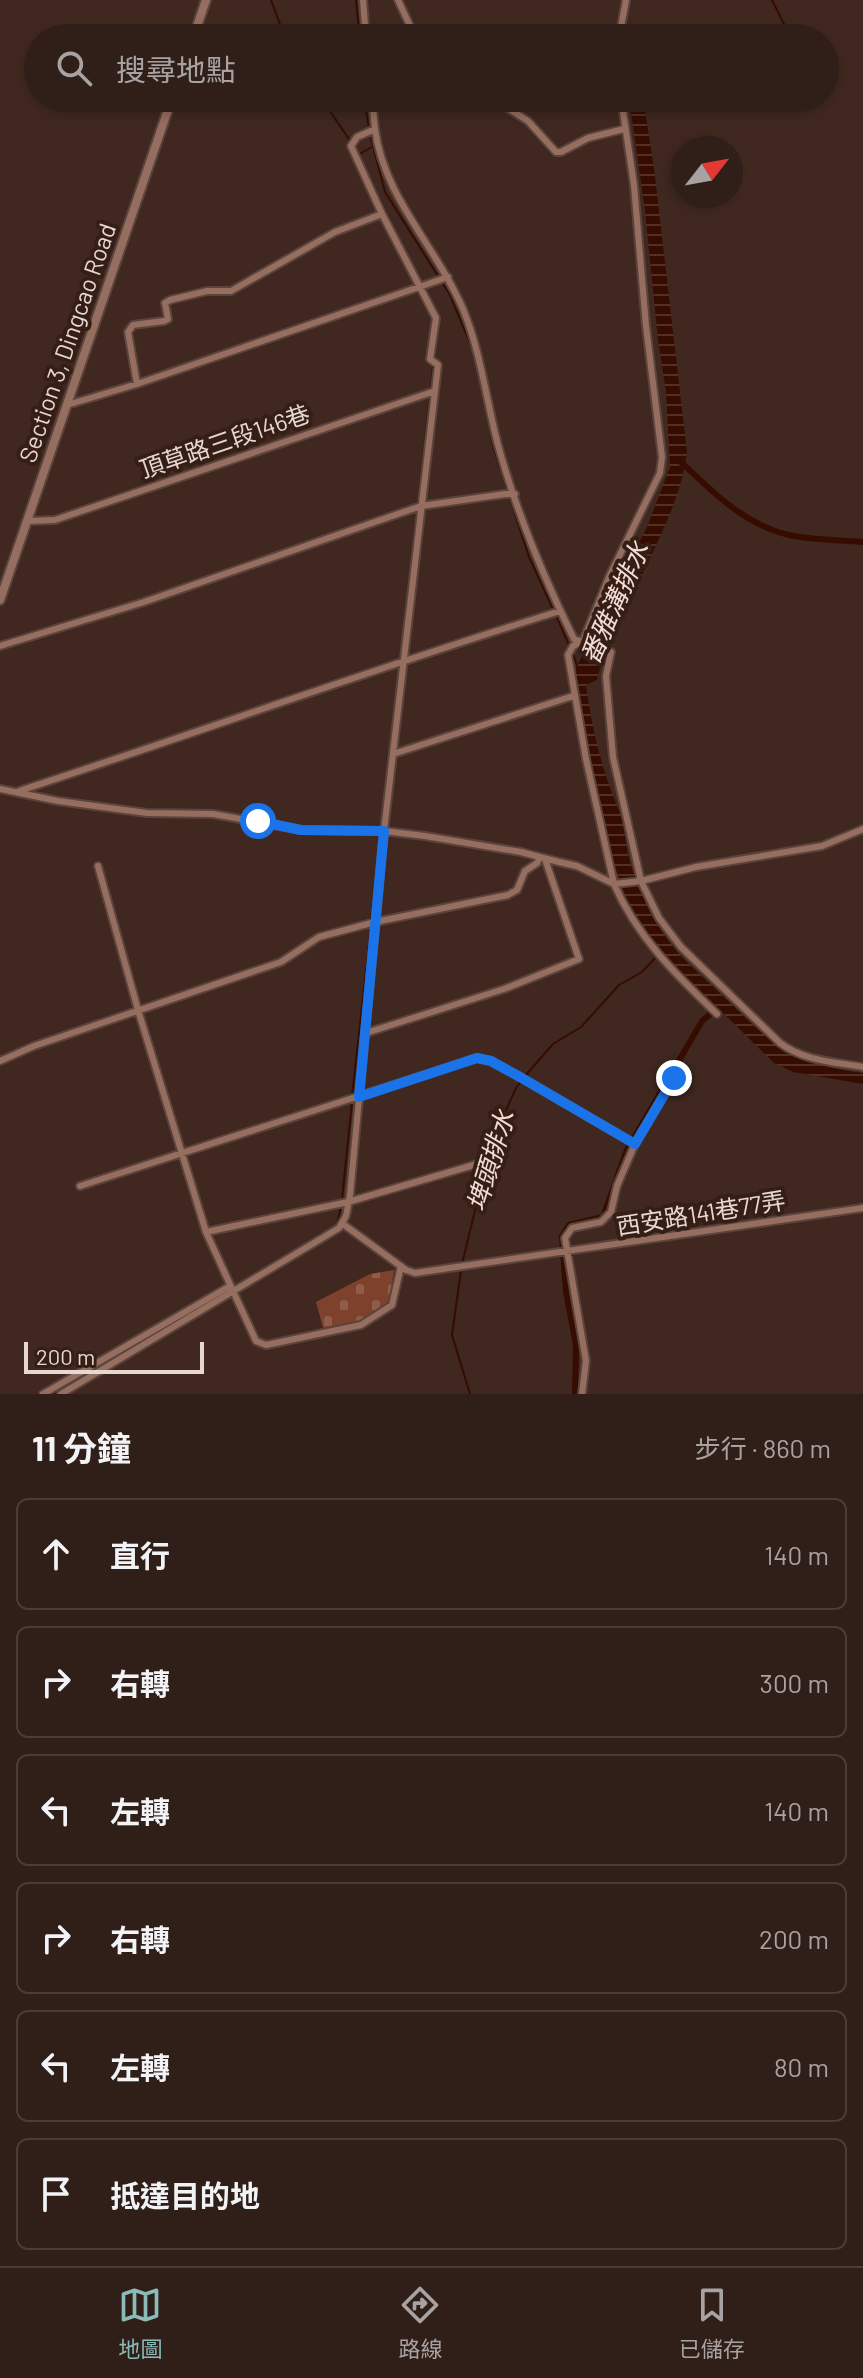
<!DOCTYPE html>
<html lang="zh-TW">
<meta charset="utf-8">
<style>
:root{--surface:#301e18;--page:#3c2b25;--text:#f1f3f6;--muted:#a8a2a2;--line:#4b3c37;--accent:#8bbbb9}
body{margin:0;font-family:Barlow,"Noto Sans TC",sans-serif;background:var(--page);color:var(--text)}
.compass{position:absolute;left:671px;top:136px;width:72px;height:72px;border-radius:50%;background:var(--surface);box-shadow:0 4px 12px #0003;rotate:59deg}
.scale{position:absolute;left:24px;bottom:20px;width:180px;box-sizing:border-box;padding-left:8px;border:4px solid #e7d7d1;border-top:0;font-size:22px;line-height:28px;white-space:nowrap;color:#e7d7d1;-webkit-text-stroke:6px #351e16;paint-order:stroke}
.stop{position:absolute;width:24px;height:24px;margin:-18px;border:6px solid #1a73e8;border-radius:50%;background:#fff}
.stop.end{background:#1a73e8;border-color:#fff;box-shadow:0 2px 8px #0008}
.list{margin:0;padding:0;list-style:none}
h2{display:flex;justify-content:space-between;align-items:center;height:104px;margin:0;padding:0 32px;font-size:34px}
h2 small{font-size:26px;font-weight:400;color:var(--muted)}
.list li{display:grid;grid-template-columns:52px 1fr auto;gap:24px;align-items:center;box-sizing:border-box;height:112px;margin:0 16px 16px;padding:0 16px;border:2px solid var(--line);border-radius:12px}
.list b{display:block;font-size:30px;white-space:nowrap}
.list em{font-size:26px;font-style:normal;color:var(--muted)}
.icon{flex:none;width:44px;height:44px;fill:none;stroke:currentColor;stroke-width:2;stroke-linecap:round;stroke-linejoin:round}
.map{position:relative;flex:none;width:863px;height:1394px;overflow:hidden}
.search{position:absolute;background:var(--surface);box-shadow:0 4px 12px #0003;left:24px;right:24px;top:24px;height:88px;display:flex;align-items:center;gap:20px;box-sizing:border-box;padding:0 28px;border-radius:44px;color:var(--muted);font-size:30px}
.sheet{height:872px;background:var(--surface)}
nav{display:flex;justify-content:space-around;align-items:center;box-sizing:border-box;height:112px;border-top:2px solid var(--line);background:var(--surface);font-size:22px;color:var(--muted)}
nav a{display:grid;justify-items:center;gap:4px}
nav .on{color:var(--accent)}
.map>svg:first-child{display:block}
.cemetery{fill:url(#cemetery-stones)}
.water{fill:url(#water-rules)}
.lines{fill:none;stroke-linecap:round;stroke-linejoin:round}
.stream{stroke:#370c00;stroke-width:2}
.canal{stroke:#370c00;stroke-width:6}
.minor-casing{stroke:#5b443c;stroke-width:10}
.tertiary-casing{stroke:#5b443c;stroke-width:12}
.minor{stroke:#966e60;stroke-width:6}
.tertiary{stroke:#966e60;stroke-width:8}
.route{stroke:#1a73e8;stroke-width:10}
.labels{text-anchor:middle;stroke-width:8;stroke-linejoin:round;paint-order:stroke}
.street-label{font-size:24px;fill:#e7d7d1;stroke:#351e16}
.water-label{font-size:26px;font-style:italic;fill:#f4dbd3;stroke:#351e16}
</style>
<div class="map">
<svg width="863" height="1394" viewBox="0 0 863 1394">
<defs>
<pattern id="cemetery-stones" width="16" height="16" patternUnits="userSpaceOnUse" patternTransform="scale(2)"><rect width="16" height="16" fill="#7e422c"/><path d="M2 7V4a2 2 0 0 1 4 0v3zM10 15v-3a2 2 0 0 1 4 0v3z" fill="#905d4a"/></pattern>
<pattern id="water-rules" width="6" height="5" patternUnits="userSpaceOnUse" patternTransform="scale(2)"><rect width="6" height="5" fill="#370c00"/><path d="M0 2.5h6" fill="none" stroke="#542f24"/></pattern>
</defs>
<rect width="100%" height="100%" fill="#402820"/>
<path class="cemetery" d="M394,1270L388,1306L367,1320L324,1331L316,1302L370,1274Z"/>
<path class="water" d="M629,98H643L654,168L687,452C681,509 637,579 614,634C608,649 600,664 597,680L586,685C592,728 601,768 618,808C625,825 625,845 630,862C639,893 654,924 675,949C690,967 710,983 727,1000C779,1050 790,1063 863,1073V1084L793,1072L774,1063L656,947L629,906L614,865L587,746L577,691L576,668L647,527L670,467L666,392L658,340L645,211Z"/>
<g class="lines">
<path class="stream" d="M271,0L285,38
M356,0L360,38
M772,0L791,38
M321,98L351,142
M364,98L369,128
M370,134L385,192L450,295L473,350
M358,155L372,147
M363,164L398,238
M434,360L438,323
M479,372L494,449L529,557L553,609
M431,388L433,367
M418,503L430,394
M556,615L569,645
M572,651L578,668
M401,658L417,510
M391,746L400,665
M371,921L380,844
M525,1076L553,1044L581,1027L619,985L642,972L658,955
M352,1096L371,927
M488,1159L493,1139L516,1088L521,1081
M342,1199L352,1102
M462,1264L486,1165
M461,1270L452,1335L470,1394
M233,1287L337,1225L341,1206
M53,1394L200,1307"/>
<path class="canal" d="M680,461C712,492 748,528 794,536C816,540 840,540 863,542
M575,1394L576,1345L566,1292L562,1236L569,1225L603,1217L627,1150L702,1021L715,1010"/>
<defs>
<path id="minor" d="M363,0L366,38
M398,0L412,30L420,38
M619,38L626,0
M492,98L528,121L556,152H561L588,138L624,129
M621,98L634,185L646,326L662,457L660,473L610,575L583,641L573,646L568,655L586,759L614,884C637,937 676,975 717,1014
M375,129C384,198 436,246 463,309C481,353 486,399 498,445C516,511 544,578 574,639L611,652L606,676L613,757L641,881L659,918L681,947L780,1043C804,1061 835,1062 863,1067
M137,384L128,332L133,325L164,321L168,319L165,303L170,300L207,291H231L335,232L382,214
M67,405L137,384L448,277
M27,521L55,520L435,391
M0,646L144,602L421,506L505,494H515
M393,754L573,696
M0,789L58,801L147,813L213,814L301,830L384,831L425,836L521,852L559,862L577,866L614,884L641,881L696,867L822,846L863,829
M19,791C200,732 378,667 560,611
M98,866L138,1010L206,1232L256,1341L266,1345L361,1325L392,1305L401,1266
M366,1033L504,989L579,959L545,859
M0,1061L34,1046L281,962L319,937L375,922L508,895L517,890L525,871L537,863L540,857
M80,1186L477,1058L491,1061L520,1077L635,1144
M343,1224L406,1270L415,1273L863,1208
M206,1232L348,1202L484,1162L491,1164
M43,1394L230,1286
M61,1394L339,1228L346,1216L350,1195L384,831L438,365L430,359L436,318L382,214L351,146L357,137L375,129L372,98
M582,1394L586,1361L565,1238L572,1228L601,1222L611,1212L617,1186L635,1144L674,1078"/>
<path id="tertiary" d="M193,38L206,0
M0,600L172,98"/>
</defs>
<use href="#minor" class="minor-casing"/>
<use href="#tertiary" class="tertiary-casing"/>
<use href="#minor" class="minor"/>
<use href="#tertiary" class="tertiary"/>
</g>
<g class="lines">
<path class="route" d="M258,821L301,830L384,831L359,1097L477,1058L491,1061L520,1077L635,1144L674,1078"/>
</g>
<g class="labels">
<g class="street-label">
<text transform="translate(68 343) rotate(-71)" y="8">Section 3, Dingcao Road</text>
<text transform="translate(225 442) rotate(-19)" y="8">頂草路三段146巷</text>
<text transform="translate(701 1214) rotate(-9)" y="8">西安路141巷77弄</text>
</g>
<g class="water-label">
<text transform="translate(615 603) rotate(-66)" y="9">番雅溝排水</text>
<text transform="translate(491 1161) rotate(-73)" y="9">埤頭排水</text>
</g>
</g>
</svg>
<svg class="compass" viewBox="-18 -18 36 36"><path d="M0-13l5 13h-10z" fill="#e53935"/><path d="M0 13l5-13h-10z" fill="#a8a2a2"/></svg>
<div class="scale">200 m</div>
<div class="stop" style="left:258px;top:821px"></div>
<div class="stop end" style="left:674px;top:1078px"></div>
<div class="search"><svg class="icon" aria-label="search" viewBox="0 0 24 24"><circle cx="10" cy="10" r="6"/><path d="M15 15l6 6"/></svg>搜尋地點</div>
</div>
<section class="sheet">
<h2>11 分鐘<small>步行 · 860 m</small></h2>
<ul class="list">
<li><svg class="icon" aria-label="ahead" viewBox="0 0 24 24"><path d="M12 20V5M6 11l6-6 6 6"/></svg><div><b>直行</b></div><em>140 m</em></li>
<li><svg class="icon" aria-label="right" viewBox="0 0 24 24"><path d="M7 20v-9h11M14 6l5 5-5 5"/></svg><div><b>右轉</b></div><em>300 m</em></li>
<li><svg class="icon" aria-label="left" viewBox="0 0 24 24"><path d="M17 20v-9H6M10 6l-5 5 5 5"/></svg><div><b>左轉</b></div><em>140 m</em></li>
<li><svg class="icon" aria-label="right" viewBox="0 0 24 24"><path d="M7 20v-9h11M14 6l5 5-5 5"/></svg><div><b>右轉</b></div><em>200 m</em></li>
<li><svg class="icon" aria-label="left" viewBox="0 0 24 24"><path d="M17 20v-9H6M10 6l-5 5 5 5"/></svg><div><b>左轉</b></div><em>80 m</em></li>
<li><svg class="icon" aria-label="arrive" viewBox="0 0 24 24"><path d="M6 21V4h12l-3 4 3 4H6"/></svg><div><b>抵達目的地</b></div></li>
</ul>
</section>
<nav>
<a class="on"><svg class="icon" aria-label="map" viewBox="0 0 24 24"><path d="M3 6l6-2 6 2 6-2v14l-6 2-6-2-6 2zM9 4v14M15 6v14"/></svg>地圖</a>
<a><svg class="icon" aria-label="directions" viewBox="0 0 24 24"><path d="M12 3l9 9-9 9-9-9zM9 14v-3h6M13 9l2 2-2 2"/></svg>路線</a>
<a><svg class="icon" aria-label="saved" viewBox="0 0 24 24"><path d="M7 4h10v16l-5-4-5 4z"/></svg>已儲存</a>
</nav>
